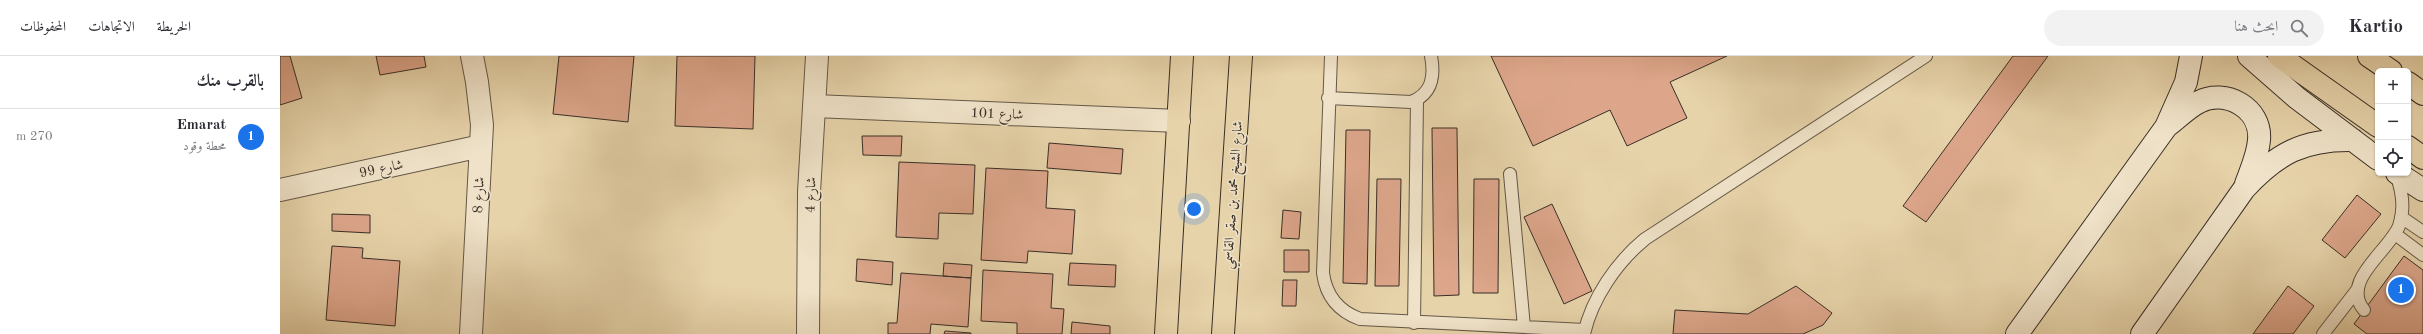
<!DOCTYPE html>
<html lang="ar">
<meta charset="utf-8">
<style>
:root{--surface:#fff;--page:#f2f2f3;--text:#2b2b33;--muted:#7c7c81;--line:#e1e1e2;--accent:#1a73e8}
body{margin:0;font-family:"Old Standard TT",Amiri,serif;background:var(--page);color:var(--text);direction:rtl}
.controls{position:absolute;right:12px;top:12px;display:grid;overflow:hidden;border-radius:6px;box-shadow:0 1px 3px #0004}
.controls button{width:36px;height:36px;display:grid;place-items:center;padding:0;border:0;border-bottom:1px solid var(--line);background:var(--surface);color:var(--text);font:20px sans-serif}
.you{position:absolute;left:914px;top:153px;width:14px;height:14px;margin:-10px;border:3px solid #fff;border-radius:50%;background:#1a73e8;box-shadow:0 0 0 6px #1a73e833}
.badge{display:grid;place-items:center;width:26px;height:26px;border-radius:50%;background:var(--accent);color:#fff;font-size:13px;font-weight:700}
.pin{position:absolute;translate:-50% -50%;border:2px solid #fff;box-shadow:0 1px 4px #0006}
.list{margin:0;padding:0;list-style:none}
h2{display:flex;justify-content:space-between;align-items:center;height:52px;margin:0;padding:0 16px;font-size:17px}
h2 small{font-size:13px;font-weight:400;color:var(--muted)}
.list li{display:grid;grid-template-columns:26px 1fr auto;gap:12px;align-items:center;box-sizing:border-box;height:56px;padding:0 16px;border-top:1px solid var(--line)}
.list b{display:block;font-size:15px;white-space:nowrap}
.list p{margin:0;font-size:13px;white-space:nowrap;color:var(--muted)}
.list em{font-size:13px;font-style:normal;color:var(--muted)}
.icon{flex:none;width:22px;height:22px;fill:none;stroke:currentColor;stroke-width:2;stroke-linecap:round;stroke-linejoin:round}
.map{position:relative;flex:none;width:2143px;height:278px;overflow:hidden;direction:ltr}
header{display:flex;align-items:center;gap:24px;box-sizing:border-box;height:56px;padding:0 20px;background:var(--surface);border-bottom:1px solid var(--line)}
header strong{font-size:19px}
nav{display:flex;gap:22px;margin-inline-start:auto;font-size:14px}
.search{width:280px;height:36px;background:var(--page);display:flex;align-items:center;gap:10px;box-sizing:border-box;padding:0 14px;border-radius:22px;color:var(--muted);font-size:15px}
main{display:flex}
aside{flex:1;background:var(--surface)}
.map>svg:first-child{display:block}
.building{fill:#dda68b;stroke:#392f26}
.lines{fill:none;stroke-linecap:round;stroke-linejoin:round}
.lane-casing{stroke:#645847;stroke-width:14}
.street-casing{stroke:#645847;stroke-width:24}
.secondary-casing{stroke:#392f26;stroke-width:24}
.primary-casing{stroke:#392f26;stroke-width:24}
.highway-casing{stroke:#392f26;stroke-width:24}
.lane{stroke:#efe2c8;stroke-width:12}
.street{stroke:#efe2c8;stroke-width:22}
.secondary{stroke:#efe2c8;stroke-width:22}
.primary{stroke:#e7d3aa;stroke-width:22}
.highway{stroke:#e7d3aa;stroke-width:22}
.labels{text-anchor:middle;stroke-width:3;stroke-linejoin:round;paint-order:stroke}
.street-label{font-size:14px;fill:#392f26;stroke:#efe2c8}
</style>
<header>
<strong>Kartio</strong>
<div class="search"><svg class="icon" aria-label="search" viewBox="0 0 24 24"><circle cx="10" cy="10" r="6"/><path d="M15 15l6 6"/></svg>ابحث هنا</div>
<nav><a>الخريطة</a><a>الاتجاهات</a><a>المحفوظات</a></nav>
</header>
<main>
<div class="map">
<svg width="2143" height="278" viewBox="0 0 2143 278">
<rect width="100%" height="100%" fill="#e7d3aa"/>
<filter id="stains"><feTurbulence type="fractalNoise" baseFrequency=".005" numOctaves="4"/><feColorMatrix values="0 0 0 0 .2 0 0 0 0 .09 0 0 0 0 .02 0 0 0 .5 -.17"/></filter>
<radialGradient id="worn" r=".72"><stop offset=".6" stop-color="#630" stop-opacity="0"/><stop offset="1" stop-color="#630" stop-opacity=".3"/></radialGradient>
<path class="building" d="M0,0H10L22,42L0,49Z
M96,0H144L146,11L100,19Z
M279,0H354L348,66L273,58Z
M397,0H475L473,73L395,70Z
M1211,0H1447L1390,26L1407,62L1347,90L1330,54L1253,90Z
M1733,0H1768L1646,166L1623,150Z
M1152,72H1177L1179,239L1154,240Z
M1066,74H1090L1087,228L1063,227Z
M582,80H622L621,100L583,99Z
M769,87L843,93L841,118L767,112Z
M619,106L695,109L693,158L659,157L658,183L616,181Z
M706,112L768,115L766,152L795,154L792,198L748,195L747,207L701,204Z
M1097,123H1121L1119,230H1095Z
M1194,123H1219L1218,237H1193Z
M2077,139L2101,158L2065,202L2042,184Z
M1272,148L1312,235L1284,248L1244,161Z
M1003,154L1021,156L1019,183L1001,182Z
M52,158L90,159V177L52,175Z
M52,190L83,192L82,202L120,205L115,270L46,264Z
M1004,194H1029V216H1004Z
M2124,200L2143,214V278H2087L2074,268Z
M577,203L613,206L612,229L576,225Z
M664,207L692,209L691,222L663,220Z
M790,207L836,209L835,231L788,229Z
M703,214L773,218L771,252L784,253L782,278H737V267L701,265Z
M621,217L691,222L688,271L651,268L650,278H608V267H617Z
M1003,224H1017L1016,250H1002Z
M1516,230L1552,257L1543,269L1523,278H1393L1395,254L1468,258Z
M2008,230L2034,250L2013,278H1973Z
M792,266L830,270V278H791Z
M665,275L691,277V278H664Z"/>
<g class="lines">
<defs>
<path id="lane" d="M1051,0L1043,217C1046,240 1058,255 1080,263L1305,274
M1048,42L1131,46C1152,38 1155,21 1151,0
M1230,118L1244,271
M2121,161L2143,176
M2115,178L2143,199
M2084,254C2060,225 2109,195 2119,170C2125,153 2122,134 2116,118
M1134,267L1137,44
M1304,278C1312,242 1337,206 1365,183L1646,0
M2043,278L2077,234"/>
<path id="street" d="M534,50L899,65
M0,134L201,90
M191,278L202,69L197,26L192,0
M528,278L529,136L537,0"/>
<path id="secondary" d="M1969,0L2017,42L2098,103
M1887,70C1897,63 1907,52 1919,46C1945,32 1982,52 1979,84C1978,99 1971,114 1966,128
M2117,117L2143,134
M1737,278L1886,71L1906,26L1911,0
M1862,278L1964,133C1997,97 2024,83 2073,84"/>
<path id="primary" d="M886,278L902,0
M943,278L961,0"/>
<path id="highway" d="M1999,0L2098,70
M2089,0L2111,15
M2128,27L2143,38
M2128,91L2143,102"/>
</defs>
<use href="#lane" class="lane-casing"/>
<use href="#street" class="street-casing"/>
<use href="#secondary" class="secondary-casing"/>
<use href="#primary" class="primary-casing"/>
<use href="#highway" class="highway-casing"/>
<use href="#lane" class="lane"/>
<use href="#street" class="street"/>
<use href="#secondary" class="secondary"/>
<use href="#primary" class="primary"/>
<use href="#highway" class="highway"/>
</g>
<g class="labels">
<g class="street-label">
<text transform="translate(717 57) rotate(2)" y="5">شارع 101</text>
<text transform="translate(101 112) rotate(-12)" y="5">شارع 99</text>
<text transform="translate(198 139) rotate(-87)" y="5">شارع 8</text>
<text transform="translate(530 139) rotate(-88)" y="5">شارع 4</text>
<text transform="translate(952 139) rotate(-86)" y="5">شارع الشيخ محمد بن صقر القاسمي</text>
</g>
</g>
<rect width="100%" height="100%" filter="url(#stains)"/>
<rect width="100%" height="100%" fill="url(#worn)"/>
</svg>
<div class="controls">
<button>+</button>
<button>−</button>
<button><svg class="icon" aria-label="locate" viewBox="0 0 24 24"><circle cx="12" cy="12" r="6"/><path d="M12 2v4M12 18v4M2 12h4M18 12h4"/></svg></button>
</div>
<div class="you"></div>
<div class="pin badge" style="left:2121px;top:234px">1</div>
</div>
<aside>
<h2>بالقرب منك<small></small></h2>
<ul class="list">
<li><span class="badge">1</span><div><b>Emarat</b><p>محطة وقود</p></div><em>270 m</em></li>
</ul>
</aside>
</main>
